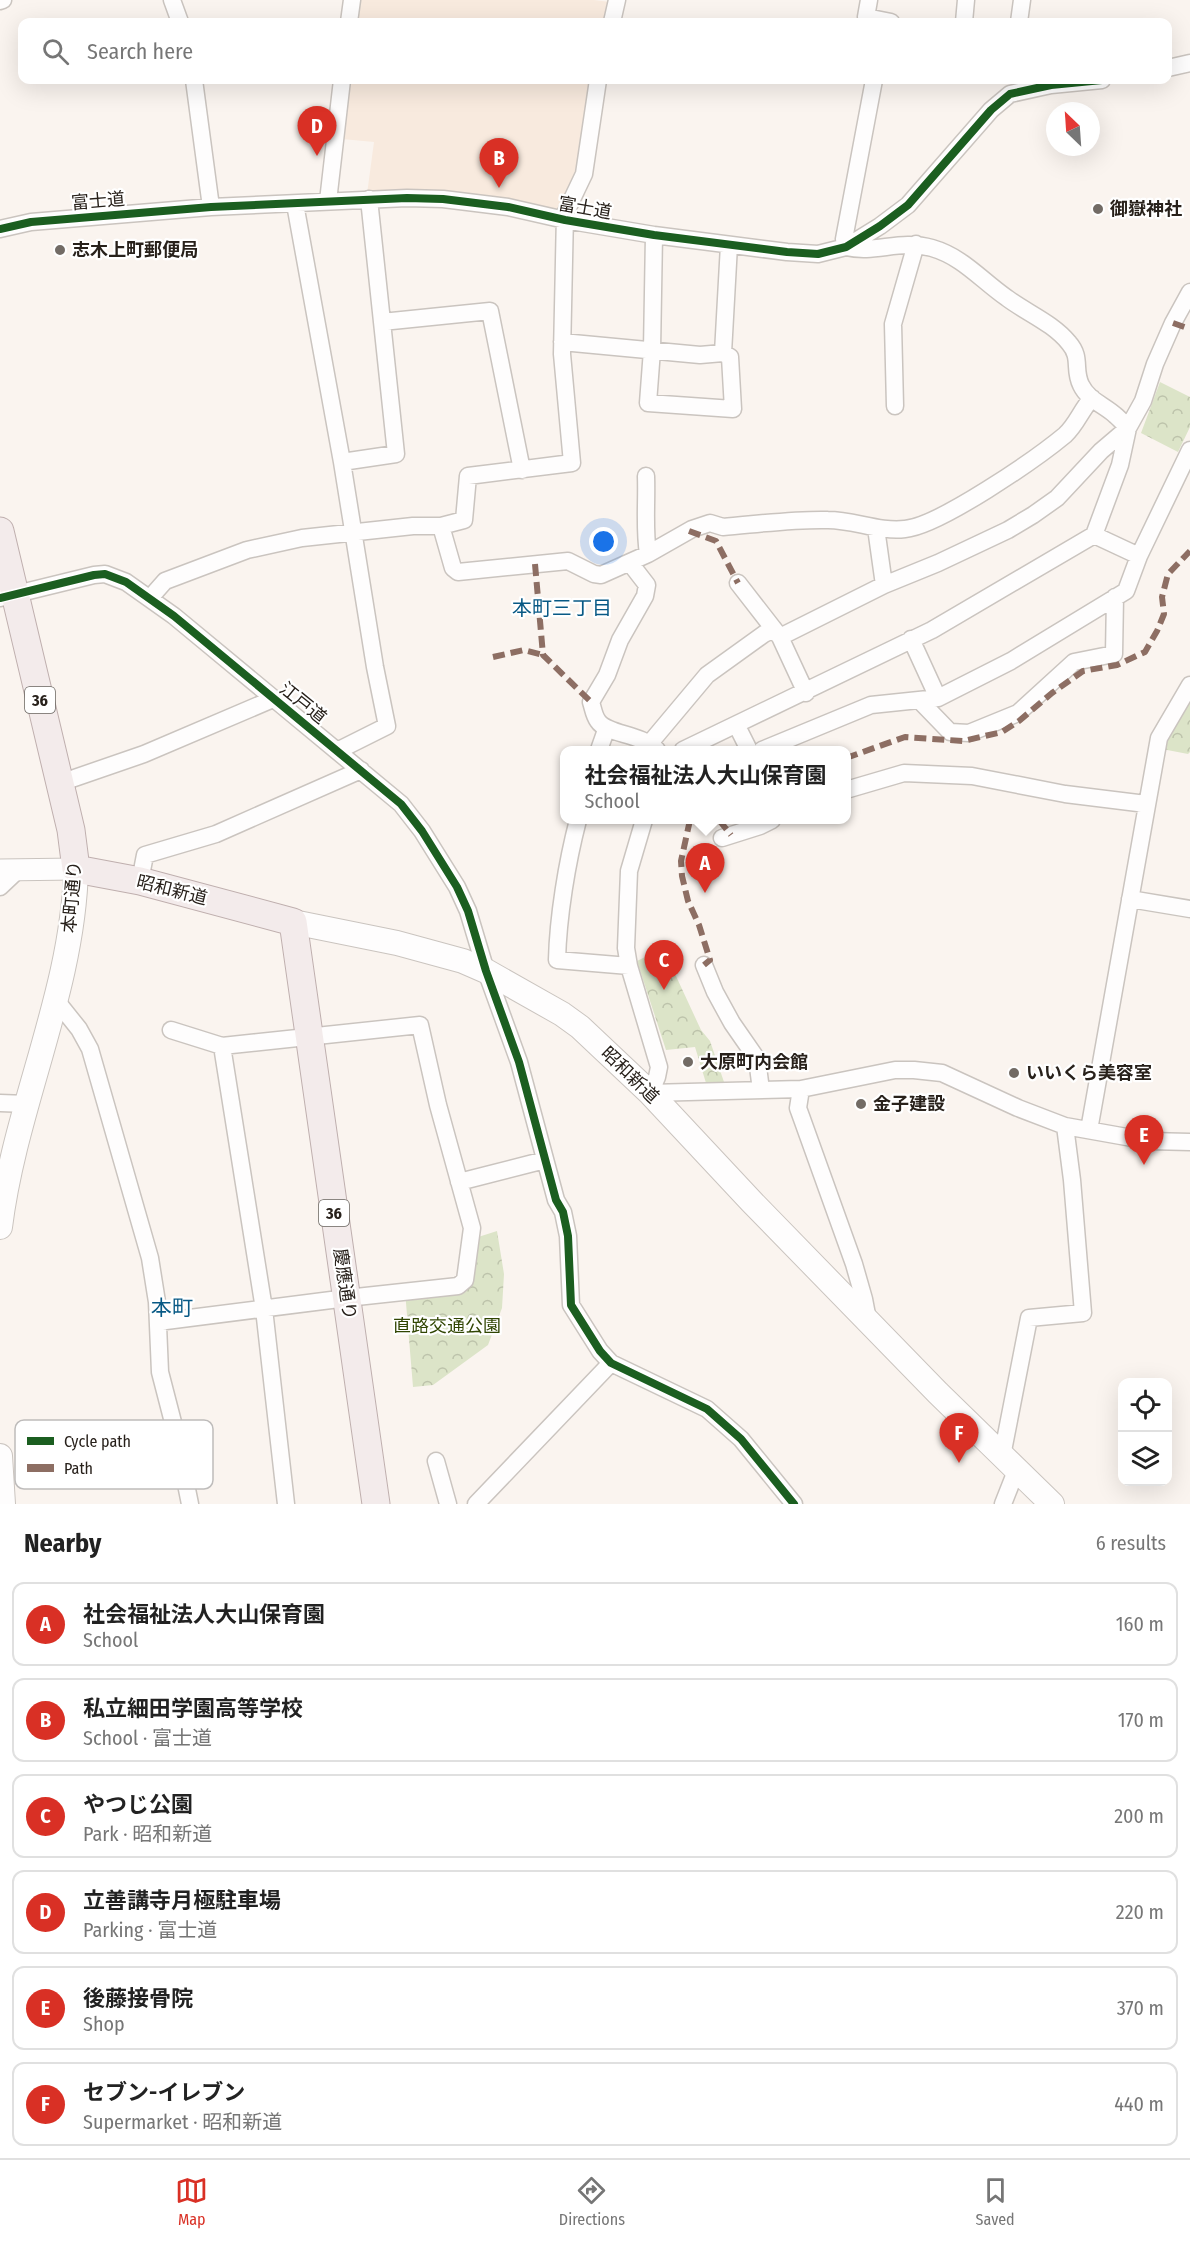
<!DOCTYPE html>
<meta charset="utf-8">
<style>
:root{--surface:#fff;--page:#f2f2f2;--text:#222;--muted:#767676;--line:#e0e0e0;--accent:#d93025}
body{margin:0;font-family:"Fira Sans Condensed","Noto Sans JP",sans-serif;background:var(--page);color:var(--text)}
.controls{position:absolute;right:18px;bottom:18px;display:grid;overflow:hidden;border-radius:12px;box-shadow:0 6px 24px #0002}
.controls button{width:54px;height:54px;display:grid;place-items:center;padding:0;border:0;border-bottom:2px solid var(--line);background:var(--surface);color:var(--text);font:30px sans-serif}
.compass{position:absolute;left:1046px;top:102px;width:54px;height:54px;border-radius:50%;background:var(--surface);box-shadow:0 6px 24px #0002;rotate:335deg}
.you{position:absolute;left:604px;top:542px;width:21px;height:21px;margin:-15px;border:4px solid #fff;border-radius:50%;background:#1a73e8;box-shadow:0 0 0 9px #1a73e833}
.badge{display:grid;place-items:center;width:39px;height:39px;border-radius:50%;background:var(--accent);color:#fff;font-size:20px;font-weight:700}
.pin{position:absolute;translate:-50% -50px;filter:drop-shadow(0 2px 3px #0008)}
.pin::after{content:'';position:absolute;top:32px;width:21px;height:18px;background:inherit;clip-path:polygon(0 0,100% 0,50% 100%)}
.popup{position:absolute;left:560px;top:746px;width:291px;height:78px;box-sizing:border-box;display:grid;place-content:center;border-radius:12px;background:var(--surface);filter:drop-shadow(0 2px 4px #0005);font-size:20px;white-space:nowrap;color:var(--muted)}
.popup b{font-size:22px;color:var(--text)}
.popup::after{content:'';position:absolute;left:50%;top:100%;margin-left:-12px;border:12px solid transparent;border-top-color:var(--surface)}
.list{margin:0;padding:0;list-style:none}
h2{display:flex;justify-content:space-between;align-items:center;height:78px;margin:0;padding:0 24px;font-size:26px}
h2 small{font-size:20px;font-weight:400;color:var(--muted)}
.list li{display:grid;grid-template-columns:39px 1fr auto;gap:18px;align-items:center;box-sizing:border-box;height:84px;margin:0 12px 12px;padding:0 12px;border:2px solid var(--line);border-radius:12px}
.list b{display:block;font-size:22px;white-space:nowrap}
.list p{margin:0;font-size:20px;white-space:nowrap;color:var(--muted)}
.list em{font-size:20px;font-style:normal;color:var(--muted)}
.icon{flex:none;width:33px;height:33px;fill:none;stroke:currentColor;stroke-width:2;stroke-linecap:round;stroke-linejoin:round}
.map{position:relative;flex:none;width:1190px;height:1504px;overflow:hidden}
.search{position:absolute;background:var(--surface);box-shadow:0 6px 24px #0002;left:18px;right:18px;top:18px;height:66px;display:flex;align-items:center;gap:15px;box-sizing:border-box;padding:0 21px;border-radius:12px;color:var(--muted);font-size:22px}
.sheet{height:654px;background:var(--surface)}
nav{display:flex;justify-content:space-around;align-items:center;box-sizing:border-box;height:84px;border-top:2px solid var(--line);background:var(--surface);font-size:16px;color:var(--muted)}
nav a{display:grid;justify-items:center;gap:3px}
nav .on{color:var(--accent)}
.map>svg:first-child{display:block}
.built{fill:#f8eade}
.park{fill:url(#park-crowns)}
.lines{fill:none;stroke-linecap:round;stroke-linejoin:round}
.minor-casing{stroke:#cac4bf;stroke-width:19}
.tertiary-casing{stroke:#cac4bf;stroke-width:23}
.secondary-casing{stroke:#cac4bf;stroke-width:26}
.primary-casing{stroke:#bfafae;stroke-width:29}
.minor{stroke:#fefdfd;stroke-width:16}
.tertiary{stroke:#fefdfd;stroke-width:21}
.secondary{stroke:#fefdfd;stroke-width:24}
.primary{stroke:#f3ebeb;stroke-width:27}
.quiet{stroke:#8d6e63;stroke-width:6;stroke-dasharray:12 6;stroke-linecap:butt}
.cycleway-casing{stroke:#fff;stroke-width:11}
.cycleway{stroke:#1b5e20;stroke-width:8}
.poi-dot{fill:#726b65;stroke:#fff;stroke-width:2}
.labels{text-anchor:middle;stroke-width:4.5;stroke-linejoin:round;paint-order:stroke}
.shield{fill:#fff;stroke:#68645f;stroke-width:1.5}
.shield-label{font-size:16px;font-weight:bold;fill:#28211b}
.street-label{font-size:18px;fill:#28211b;stroke:#fff}
.poi-label{font-size:18px;font-weight:bold;fill:#28211b;stroke:#fff;text-anchor:start}
.park-label{font-size:18px;fill:#304502;stroke:#fff}
.neighbourhood-label{font-size:20px;fill:#085985;stroke:#fff}
.quarter-label{font-size:21px;fill:#085985;stroke:#fff}
.key{fill:#fff;stroke:#bebcbb;stroke-width:1.5}
.key-label{font-size:16px;fill:#28211b}
</style>
<div class="map">
<svg width="1190" height="1504" viewBox="0 0 1190 1504">
<defs>
<pattern id="park-crowns" width="20" height="18" patternUnits="userSpaceOnUse" patternTransform="scale(1.5)"><rect width="20" height="18" fill="#dce4c8"/><path d="M2 6a3 3 0 1 1 6 0M12 15a3 3 0 1 1 6 0" fill="none" stroke="#bdc3ab"/></pattern>
</defs>
<rect width="100%" height="100%" fill="#faf4ef"/>
<path class="built" d="M358,0H594L610,2L605,22H355Z
M348,80H592L579,170L557,214L367,194L374,142L342,139Z"/>
<path class="park" d="M1160,382L1190,397V427L1178,452L1141,433Z
M1190,690V752L1188,754L1162,749Z
M663,948L701,1030L710,1041L724,1082L706,1083L695,1047L666,1050L637,961Z
M497,1231L504,1274L502,1308L488,1345L433,1385L413,1387L405,1291L458,1285L472,1239Z"/>
<g class="lines">
<defs>
<path id="minor" d="M172,0L180,22
M869,0L866,17L891,22
M0,1L3,0
M349,22L352,0
M612,22L617,0
M964,22L966,0
M1019,22L1022,0
M1168,68L1190,63
M194,80L211,207
M328,201L342,80
M295,204L342,462L375,667L387,726L337,751
M0,229L31,222L211,207L407,198L443,199L508,207L565,220L654,235L787,252L818,254L846,247L880,226L908,205L991,110L1010,94L1051,85L1102,80
M654,235L652,350L648,403L733,409L730,357L723,353L729,245
M382,322L490,311L522,470
M562,342L700,355L723,353
M895,406L893,324L916,244
M342,462L396,454L369,199
M646,476C647,502 644,528 648,554L692,529L710,523L723,527C758,524 794,519 828,520C854,520 879,532 905,529C939,526 1036,459 1065,435C1077,424 1081,410 1092,398
M441,526L453,568L458,572L568,561L594,574L601,575L648,554
M876,528L884,585
M1094,535L1139,556
M630,563L647,585L645,596L620,640L607,675L591,702C593,708 594,716 598,721C607,735 641,733 657,750
M738,583L780,637L806,693
M0,598L94,575L105,574L126,582L174,616L401,804L422,831L457,887L468,911L486,971L519,1062L556,1200L563,1212L568,1236L571,1305L600,1351L611,1363L707,1409L741,1439L794,1504
M150,598L165,581L247,550L302,538L413,526H441L464,520L468,476L572,463L562,354L565,214L584,174L598,80
M780,637L884,585L938,563L1008,530L1033,515L1057,498L1101,451L1128,428C1124,424 1120,419 1115,415C1104,405 1088,400 1081,385C1073,369 1082,358 1069,343C1053,323 1027,313 1007,298C981,280 963,257 932,248C899,239 876,254 846,247L844,239L874,80
M911,639L938,698
M919,700L950,732L969,733L1018,713L1074,662L1114,654L1115,597
M737,726L749,750
M650,743L707,675L764,634L774,629
M599,750L606,730
M683,750L932,630L1094,535L1120,465L1128,428L1143,401L1155,364L1173,323L1190,292
M762,750L871,705L938,698L1011,661L1126,591L1139,556L1190,450
M60,783L144,754L273,699
M846,790L904,773L972,776L1065,794L1146,804
M578,820C567,862 558,917 557,960L629,966
M644,820L629,871L626,948L629,966L659,1067L657,1077L650,1093L801,1089L895,1070H914L942,1073L1018,1108L1065,1126L1149,1141L1190,1142
M722,838L760,826L772,820
M140,881L145,855L216,834L361,770
M0,887L18,870
M1130,899L1190,909
M704,965L715,992L732,1023L757,1059L761,1090
M55,999L79,1029L90,1049L150,1258L157,1302L160,1372L175,1430L190,1504
M222,1046L264,1309L286,1504
M801,1089L798,1108L802,1119L854,1264L864,1299L868,1320
M0,1103L27,1104
M1089,1130L1159,738L1190,685
M459,1182L545,1160
M158,1322L347,1298L458,1286L465,1280L472,1228L438,1105L420,1025L222,1046L171,1030
M1002,1456L1029,1318L1083,1313L1072,1180L1065,1126
M436,1461L448,1504
M476,1504L611,1363
M1003,1504L1016,1471"/>
<path id="tertiary" d="M0,870L76,869"/>
<path id="secondary" d="M293,922L397,943L463,961L486,971L562,1014L580,1027L650,1093L751,1201L938,1393L1052,1504
M0,1227C15,1106 73,992 76,869
M0,1456L3,1504"/>
<path id="primary" d="M0,531L71,830L76,869L140,881L293,922L376,1504"/>
</defs>
<use href="#minor" class="minor-casing"/>
<use href="#tertiary" class="tertiary-casing"/>
<use href="#secondary" class="secondary-casing"/>
<use href="#primary" class="primary-casing"/>
<use href="#minor" class="minor"/>
<use href="#tertiary" class="tertiary"/>
<use href="#secondary" class="secondary"/>
<use href="#primary" class="primary"/>
<path class="quiet" d="M1173,323L1190,329
M689,531L716,541L738,583
M535,564L543,655L591,702
M493,657L524,650L543,655
M846,758L905,737L963,741L1002,732L1019,721L1052,693L1083,671L1117,665L1145,652L1157,631L1164,614L1162,597L1168,574L1190,551
M690,820L681,861L682,876L688,901L699,925L710,960L704,965
M719,820L731,835"/>
<defs>
<path id="cycleway" d="M0,229L31,222L211,207L407,198L443,199L508,207L565,220L654,235L787,252L818,254L846,247L880,226L908,205L991,110L1010,94L1051,85L1102,80
M0,598L94,575L105,574L126,582L174,616L401,804L422,831L457,887L468,911L486,971L519,1062L556,1200L563,1212L568,1236L571,1305L600,1351L611,1363L707,1409L741,1439L794,1504"/>
</defs>
<use href="#cycleway" class="cycleway-casing"/>
<use href="#cycleway" class="cycleway"/>
</g>
<g class="poi-dot">
<circle cx="1098" cy="209" r="6"/>
<circle cx="60" cy="250" r="6"/>
<circle cx="688" cy="1062" r="6"/>
<circle cx="1014" cy="1073" r="6"/>
<circle cx="861" cy="1104" r="6"/>
</g>
<g class="labels">
<g class="shield">
<rect x="25" y="687" width="30" height="26" rx="4.5"/>
<rect x="319" y="1200" width="30" height="26" rx="4.5"/>
</g>
<g class="shield-label">
<text x="40" y="706">36</text>
<text x="334" y="1219">36</text>
</g>
<g class="street-label">
<text transform="translate(98 201) rotate(-5)" y="6">富士道</text>
<text transform="translate(585 208) rotate(10)" y="6">富士道</text>
<text transform="translate(303 703) rotate(39)" y="6">江戸道</text>
<text transform="translate(172 890) rotate(14)" y="6">昭和新道</text>
<text transform="translate(72 897) rotate(-85)" y="6">本町通り</text>
<text transform="translate(630 1075) rotate(44)" y="6">昭和新道</text>
<text transform="translate(345 1284) rotate(82)" y="6">慶應通り</text>
</g>
<g class="poi-label">
<text x="1110" y="215">御嶽神社</text>
<text x="72" y="256">志木上町郵便局</text>
<text x="700" y="1068">大原町内会館</text>
<text x="1026" y="1079">いいくら美容室</text>
<text x="873" y="1110">金子建設</text>
</g>
<g class="park-label">
<text x="447" y="1332">直路交通公園</text>
</g>
<g class="neighbourhood-label">
<text x="562" y="615">本町三丁目</text>
</g>
<g class="quarter-label">
<text x="172" y="1315">本町</text>
</g>
</g>
<rect x="15" y="1420" width="198" height="69" rx="9" class="key"/>
<rect x="27" y="1437" width="27" height="8" fill="#1b5e20"/>
<rect x="27" y="1464" width="27" height="8" fill="#8d6e63"/>
<g class="key-label">
<text x="64" y="1447">Cycle path</text>
<text x="64" y="1474">Path</text>
</g>
</svg>
<div class="controls">
<button><svg class="icon" aria-label="locate" viewBox="0 0 24 24"><circle cx="12" cy="12" r="6"/><path d="M12 2v4M12 18v4M2 12h4M18 12h4"/></svg></button>
<button><svg class="icon" aria-label="layers" viewBox="0 0 24 24"><path d="M12 4l9 5-9 5-9-5zM3 14l9 5 9-5"/></svg></button>
</div>
<svg class="compass" viewBox="-18 -18 36 36"><path d="M0-13l5 13h-10z" fill="#e53935"/><path d="M0 13l5-13h-10z" fill="#767676"/></svg>
<div class="you"></div>
<div class="pin badge" style="left:705px;top:893px">A</div>
<div class="popup"><b>社会福祉法人大山保育園</b>School</div>
<div class="pin badge" style="left:499px;top:188px">B</div>
<div class="pin badge" style="left:664px;top:990px">C</div>
<div class="pin badge" style="left:317px;top:156px">D</div>
<div class="pin badge" style="left:1144px;top:1165px">E</div>
<div class="pin badge" style="left:959px;top:1463px">F</div>
<div class="search"><svg class="icon" aria-label="search" viewBox="0 0 24 24"><circle cx="10" cy="10" r="6"/><path d="M15 15l6 6"/></svg>Search here</div>
</div>
<section class="sheet">
<h2>Nearby<small>6 results</small></h2>
<ul class="list">
<li><span class="badge">A</span><div><b>社会福祉法人大山保育園</b><p>School</p></div><em>160 m</em></li>
<li><span class="badge">B</span><div><b>私立細田学園高等学校</b><p>School · 富士道</p></div><em>170 m</em></li>
<li><span class="badge">C</span><div><b>やつじ公園</b><p>Park · 昭和新道</p></div><em>200 m</em></li>
<li><span class="badge">D</span><div><b>立善講寺月極駐車場</b><p>Parking · 富士道</p></div><em>220 m</em></li>
<li><span class="badge">E</span><div><b>後藤接骨院</b><p>Shop</p></div><em>370 m</em></li>
<li><span class="badge">F</span><div><b>セブン-イレブン</b><p>Supermarket · 昭和新道</p></div><em>440 m</em></li>
</ul>
</section>
<nav>
<a class="on"><svg class="icon" aria-label="map" viewBox="0 0 24 24"><path d="M3 6l6-2 6 2 6-2v14l-6 2-6-2-6 2zM9 4v14M15 6v14"/></svg>Map</a>
<a><svg class="icon" aria-label="directions" viewBox="0 0 24 24"><path d="M12 3l9 9-9 9-9-9zM9 14v-3h6M13 9l2 2-2 2"/></svg>Directions</a>
<a><svg class="icon" aria-label="saved" viewBox="0 0 24 24"><path d="M7 4h10v16l-5-4-5 4z"/></svg>Saved</a>
</nav>
